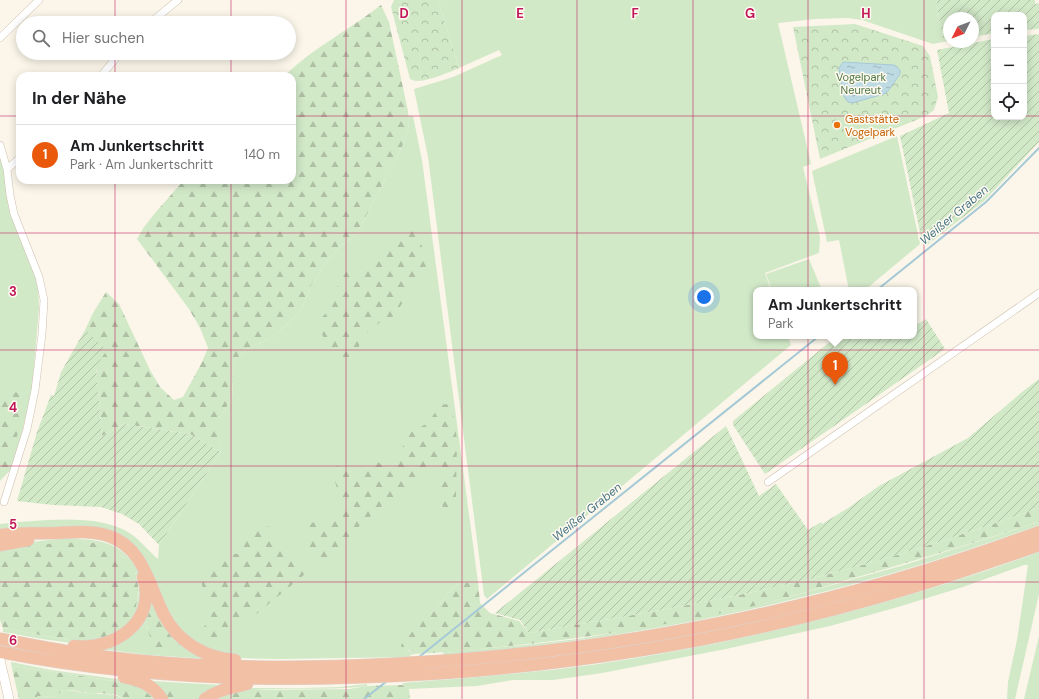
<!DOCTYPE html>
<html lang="de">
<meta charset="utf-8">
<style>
:root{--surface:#fff;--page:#f2f2f2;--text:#202124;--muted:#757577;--line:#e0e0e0;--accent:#ea580c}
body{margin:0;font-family:"DM Sans",sans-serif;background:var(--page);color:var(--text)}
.controls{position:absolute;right:12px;top:12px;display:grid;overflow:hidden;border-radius:8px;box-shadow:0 2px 10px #0003}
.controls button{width:36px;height:36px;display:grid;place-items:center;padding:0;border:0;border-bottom:1px solid var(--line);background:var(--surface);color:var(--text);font:20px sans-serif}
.compass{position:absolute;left:943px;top:12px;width:36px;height:36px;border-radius:50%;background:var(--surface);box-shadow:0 2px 10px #0003;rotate:228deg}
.you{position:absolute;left:704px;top:297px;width:14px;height:14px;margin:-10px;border:3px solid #fff;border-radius:50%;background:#1a73e8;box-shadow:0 0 0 6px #1a73e833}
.badge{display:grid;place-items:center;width:26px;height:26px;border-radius:50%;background:var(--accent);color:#fff;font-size:13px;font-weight:700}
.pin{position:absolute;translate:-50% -33px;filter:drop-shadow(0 1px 2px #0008)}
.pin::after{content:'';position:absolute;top:21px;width:14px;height:12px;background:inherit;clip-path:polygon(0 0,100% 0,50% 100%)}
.popup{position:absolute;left:753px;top:287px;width:164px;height:52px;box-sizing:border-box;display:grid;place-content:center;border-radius:8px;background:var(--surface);filter:drop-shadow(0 1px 3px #0005);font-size:13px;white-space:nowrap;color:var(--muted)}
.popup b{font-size:15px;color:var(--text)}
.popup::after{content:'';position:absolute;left:50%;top:100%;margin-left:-8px;border:8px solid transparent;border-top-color:var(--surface)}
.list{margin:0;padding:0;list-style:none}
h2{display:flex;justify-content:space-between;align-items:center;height:52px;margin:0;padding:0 16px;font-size:17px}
h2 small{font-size:13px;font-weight:400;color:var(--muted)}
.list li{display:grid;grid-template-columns:26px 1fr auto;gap:12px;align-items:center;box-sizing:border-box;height:60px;padding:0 16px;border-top:1px solid var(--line)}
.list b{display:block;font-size:15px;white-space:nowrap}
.list p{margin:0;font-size:13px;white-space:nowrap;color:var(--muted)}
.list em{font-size:13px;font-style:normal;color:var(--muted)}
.icon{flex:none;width:22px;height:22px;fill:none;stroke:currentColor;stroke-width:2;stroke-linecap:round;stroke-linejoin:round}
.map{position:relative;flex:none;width:1039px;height:699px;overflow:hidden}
.search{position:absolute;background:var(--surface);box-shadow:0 2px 10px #0003;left:16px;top:16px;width:280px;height:44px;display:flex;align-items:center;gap:10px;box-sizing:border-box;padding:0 14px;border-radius:22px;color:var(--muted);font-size:15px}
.panel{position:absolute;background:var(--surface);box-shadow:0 2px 10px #0003;left:16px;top:72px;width:280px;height:112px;border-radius:12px}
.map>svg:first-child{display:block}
.grass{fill:#d2e9c8}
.forest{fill:url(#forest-firs)}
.park{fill:url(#park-crowns)}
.garden{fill:url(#garden-furrows)}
.water{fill:url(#water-ripples);stroke:#a5c9d6}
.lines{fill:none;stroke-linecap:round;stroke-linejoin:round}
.stream{stroke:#a5c9d6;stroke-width:2}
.street-casing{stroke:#cdbfaf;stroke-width:8}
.secondary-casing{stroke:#d0c0ad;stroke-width:10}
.highway-casing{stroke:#dbd5d1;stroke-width:13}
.street{stroke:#fff;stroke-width:7}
.secondary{stroke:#fff;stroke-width:9}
.highway{stroke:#f2c0a4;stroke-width:12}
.grid{fill:none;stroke:#c2185b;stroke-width:1;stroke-opacity:0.55}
.food-dot{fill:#e8710a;stroke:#fefaf0;stroke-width:1.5}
.labels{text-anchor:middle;stroke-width:3;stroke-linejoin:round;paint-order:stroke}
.park-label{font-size:11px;fill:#517946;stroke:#fefaf0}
.food-label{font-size:11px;fill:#c56008;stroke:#fefaf0;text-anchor:start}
.water-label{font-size:12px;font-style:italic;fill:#487686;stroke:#fefaf0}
.grid-label{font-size:13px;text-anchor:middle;font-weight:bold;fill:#c2185b;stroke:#fefaf0;stroke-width:3;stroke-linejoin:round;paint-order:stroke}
</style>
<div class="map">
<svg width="1039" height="699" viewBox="0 0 1039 699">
<defs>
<pattern id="forest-firs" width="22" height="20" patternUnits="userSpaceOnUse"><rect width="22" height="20" fill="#d2e9c8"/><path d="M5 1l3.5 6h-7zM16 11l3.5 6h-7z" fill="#afc0a5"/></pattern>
<pattern id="park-crowns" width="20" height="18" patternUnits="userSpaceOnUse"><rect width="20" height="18" fill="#d2e9c8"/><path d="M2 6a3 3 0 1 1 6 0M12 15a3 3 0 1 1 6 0" fill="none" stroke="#afc0a5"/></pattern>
<pattern id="garden-furrows" width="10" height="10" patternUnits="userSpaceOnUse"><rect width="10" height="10" fill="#d2e9c8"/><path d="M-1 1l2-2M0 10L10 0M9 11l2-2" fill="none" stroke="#afc0a5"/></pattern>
<pattern id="water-ripples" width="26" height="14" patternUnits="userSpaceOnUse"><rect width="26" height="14" fill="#bedbe4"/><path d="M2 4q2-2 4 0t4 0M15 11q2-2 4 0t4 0" fill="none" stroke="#9fb5bb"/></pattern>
</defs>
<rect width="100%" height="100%" fill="#fbf6e9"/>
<path class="grass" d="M438,0H936L943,42L933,44L862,20L848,18L815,19L778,23L811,164L803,167L820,237L819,253L765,273L771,290H756V336H788L791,345L487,599L484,595L428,157L414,89L453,77L502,55L499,50L459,68Z
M408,116H413L422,160L478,582L460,583L451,589L440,604L407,638L405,649L415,654L410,655V657L279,659L239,658L217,654L179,631L124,540L0,532V524C37,521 99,512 131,534C141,541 149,551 158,559L159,545L221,452L218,427L221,416L232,398L234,364L237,358L246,350L274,336L295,317L303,306L312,283L318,276L327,261L341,246L356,235L402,147L409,125Z
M897,136L920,244L865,290H849L839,240L827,242L812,171Z
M0,157L38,285L39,308L32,389L23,428L13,467L0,481Z
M809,259L822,290H772L766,274Z
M1039,522V525C848,595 648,639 444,655L443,652L525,645L578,639L736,610L785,598L904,565Z
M1039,537V540L945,573L793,615L671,640L533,660L413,671L417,667L647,641Z
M59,539C84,539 111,537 129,558C133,563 137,567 139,573C141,580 144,591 142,598C140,606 136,614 133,621L79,644L42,639L3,632V628L79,642L130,622C133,612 138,602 139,592C140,587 138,582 137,577C130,556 110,546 90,542L0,553V549L31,542Z
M1039,552V594L1015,699H1007L1008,682L1017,640L1028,565H1024L963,587L898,607L830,626L726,649L602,673L553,680H513L477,686L409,689L402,685L403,683C468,678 533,673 598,664C748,642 897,604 1039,552Z
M145,613L147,629L179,642L209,659L149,655L100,649Z
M1039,636V699H1024Z
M11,662L51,670L131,681L159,699H154L127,683L14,666L12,669Z
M150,681L221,685L200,699H166Z
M367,684V686C322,692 275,685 230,693L248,688H303L340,687Z
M64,690C74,690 83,693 93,694C104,694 113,693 124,699H37L36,696L53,697Z"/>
<path class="forest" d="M381,5L389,22L408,111L409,125L402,147L356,235L341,246L327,261L318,276L312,283L303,306L295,317L274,336L246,350L237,358L234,364L232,398L221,416L219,427L221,452L190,434L124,424L102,436L96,366L85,330L93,313L106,292L119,304L150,370L160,387L174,400L183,397L201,364L208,348L200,328L189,309L137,239L144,227L155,213L184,180H292V76H284C313,48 349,30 381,5Z
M410,225L423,234L421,244L424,251L426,266L394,316L379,323L363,336L358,349L347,359L338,361L327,355L324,339L319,326L323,316L331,309L336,297L337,287L346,272L354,270H364L374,263L402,229Z
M6,390L26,395L11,464L6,474L0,480V408Z
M447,404L452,407L457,439L456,493L457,507L444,508L440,503L437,479L445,468L437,466L414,485L382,506L354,531L334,554L325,560H314L307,551L306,528L307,523C312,522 315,523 320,522C323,522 328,520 332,518C348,511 334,484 333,471L340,463L347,465L360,478L363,475L362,462L374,459L382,465L390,462L404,445L411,432L428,423L440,405Z
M1039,508V522H1038C975,543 911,562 847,580C810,591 773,602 736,610C630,633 523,647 415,654C411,650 403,650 401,646L402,643L426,617L440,604L451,589L460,583L478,582L480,603L490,613L519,621L529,633C638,614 748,597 855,567C917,550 978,529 1039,508Z
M260,526L271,527C276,533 274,541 278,547L303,560L308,565L305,574L249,620L219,640L214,641H208L201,631L211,617L212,613L203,595L202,583L211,568L223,557L229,553L238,554L242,552C245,541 246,529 260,526Z
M90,542L104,545L116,551L130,563L135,571L139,590L136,606L130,622L108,637L79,642L3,628L0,620V553C15,543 70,543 90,542Z
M155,601L179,642V645C173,650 162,648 155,647C147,632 143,619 148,603Z
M14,666L127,683L140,687L154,699H124L117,695L101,693L93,694L72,690H64L53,697L37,696V699H19L12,669Z
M166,685L181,693L184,699H169L162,692L161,688Z
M402,685L409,689L410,699H215L230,693L249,690L349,689L367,686Z"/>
<path class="park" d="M394,0H438L459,68C449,72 420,86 410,79L391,7Z
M855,24L923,46L930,56L938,97L934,110L926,116L820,159L793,27Z"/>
<path class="garden" d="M936,0H1035V4L1039,3V29L1024,30V15H994V33L973,37V18H949V41L943,42Z
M1039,34V142L984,201L927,245L921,237L900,136L949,113L937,50L994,39V117H1024V36Z
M926,319L945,349L765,474L733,425V421L837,336H914V326Z
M85,330L107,350L96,366L102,436L124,424L190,434L221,452L159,545L139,524L122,514L101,507L53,505L17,501L37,432L51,395L54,396L61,372Z
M1039,379V508C978,529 917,550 855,567C748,597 638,614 529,633L520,620L495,613L726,426L759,496L776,484L808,530L821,522L822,524L848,508L879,486L968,438L1022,392Z"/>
<path class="water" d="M843,62L894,65C898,68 901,69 900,74L888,91L884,94L852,103L848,102L843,95L839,68Z"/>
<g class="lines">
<path class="stream" d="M877,290L986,202L1039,148
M419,657L819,336
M364,699L387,681"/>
<defs>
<path id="street" d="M150,23L178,0
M0,38L39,0
M101,76L120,53
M0,145L7,169L10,195L14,214L39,277L44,300L42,334L35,390L27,429L4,502
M7,169L20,158
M768,482L1039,293"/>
<path id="secondary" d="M0,660L9,699"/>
<path id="highway" d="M0,535C18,533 36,533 55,533C72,532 92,530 109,536C144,548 149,586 164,615C178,642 205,658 235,660
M0,545L28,540
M0,639C33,645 66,652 99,656C196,669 294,669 391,664C612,653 832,609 1039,532
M74,646C114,651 158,621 143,577
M0,652C122,676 241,682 364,677C550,671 735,641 913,587C955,574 997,560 1039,545
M124,677C140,680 153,685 162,699
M205,699C219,689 231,688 247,684"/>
</defs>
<use href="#street" class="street-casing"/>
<use href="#secondary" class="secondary-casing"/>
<use href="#highway" class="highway-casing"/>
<use href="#street" class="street"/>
<use href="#secondary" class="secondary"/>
<use href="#highway" class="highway"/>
</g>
<path class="grid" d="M115,0V23M231,0V23M346,0V699M462,0V699M577,0V699M693,0V699M808,0V699M924,0V699M115,53V76M231,53V76M0,116H20M292,116H994M1024,116H1039M115,180V699M231,180V699M0,233H1039M0,350H1039M0,466H1039M0,582H1039"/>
<circle class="food-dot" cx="837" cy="125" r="4"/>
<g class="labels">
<g class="park-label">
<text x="861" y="81">Vogelpark<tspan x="861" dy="13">Neureut</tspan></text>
</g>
<g class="food-label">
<text x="845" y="123">Gaststätte<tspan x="845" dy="13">Vogelpark</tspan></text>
</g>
<g class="water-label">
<text transform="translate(954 215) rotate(-40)" y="4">Weißer Graben</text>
<text transform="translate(587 512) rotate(-39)" y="4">Weißer Graben</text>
</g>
</g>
<g class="grid-label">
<text x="404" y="18">D</text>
<text x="520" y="18">E</text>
<text x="635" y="18">F</text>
<text x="750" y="18">G</text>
<text x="866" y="18">H</text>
<text x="13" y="296">3</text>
<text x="13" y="412">4</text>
<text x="13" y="529">5</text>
<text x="13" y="645">6</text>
</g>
</svg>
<div class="controls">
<button>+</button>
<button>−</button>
<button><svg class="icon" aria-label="locate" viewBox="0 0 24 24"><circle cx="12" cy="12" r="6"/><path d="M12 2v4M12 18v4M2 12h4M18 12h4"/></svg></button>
</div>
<svg class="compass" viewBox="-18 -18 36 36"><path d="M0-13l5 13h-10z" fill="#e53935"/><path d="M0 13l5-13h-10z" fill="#757577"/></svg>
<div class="you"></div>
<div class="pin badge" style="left:835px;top:385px">1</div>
<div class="popup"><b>Am Junkertschritt</b>Park</div>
<div class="search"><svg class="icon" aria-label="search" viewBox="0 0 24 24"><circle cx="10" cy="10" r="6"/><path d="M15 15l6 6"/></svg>Hier suchen</div>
<section class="panel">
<h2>In der Nähe<small></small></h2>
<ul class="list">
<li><span class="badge">1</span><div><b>Am Junkertschritt</b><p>Park · Am Junkertschritt</p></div><em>140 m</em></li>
</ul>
</section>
</div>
